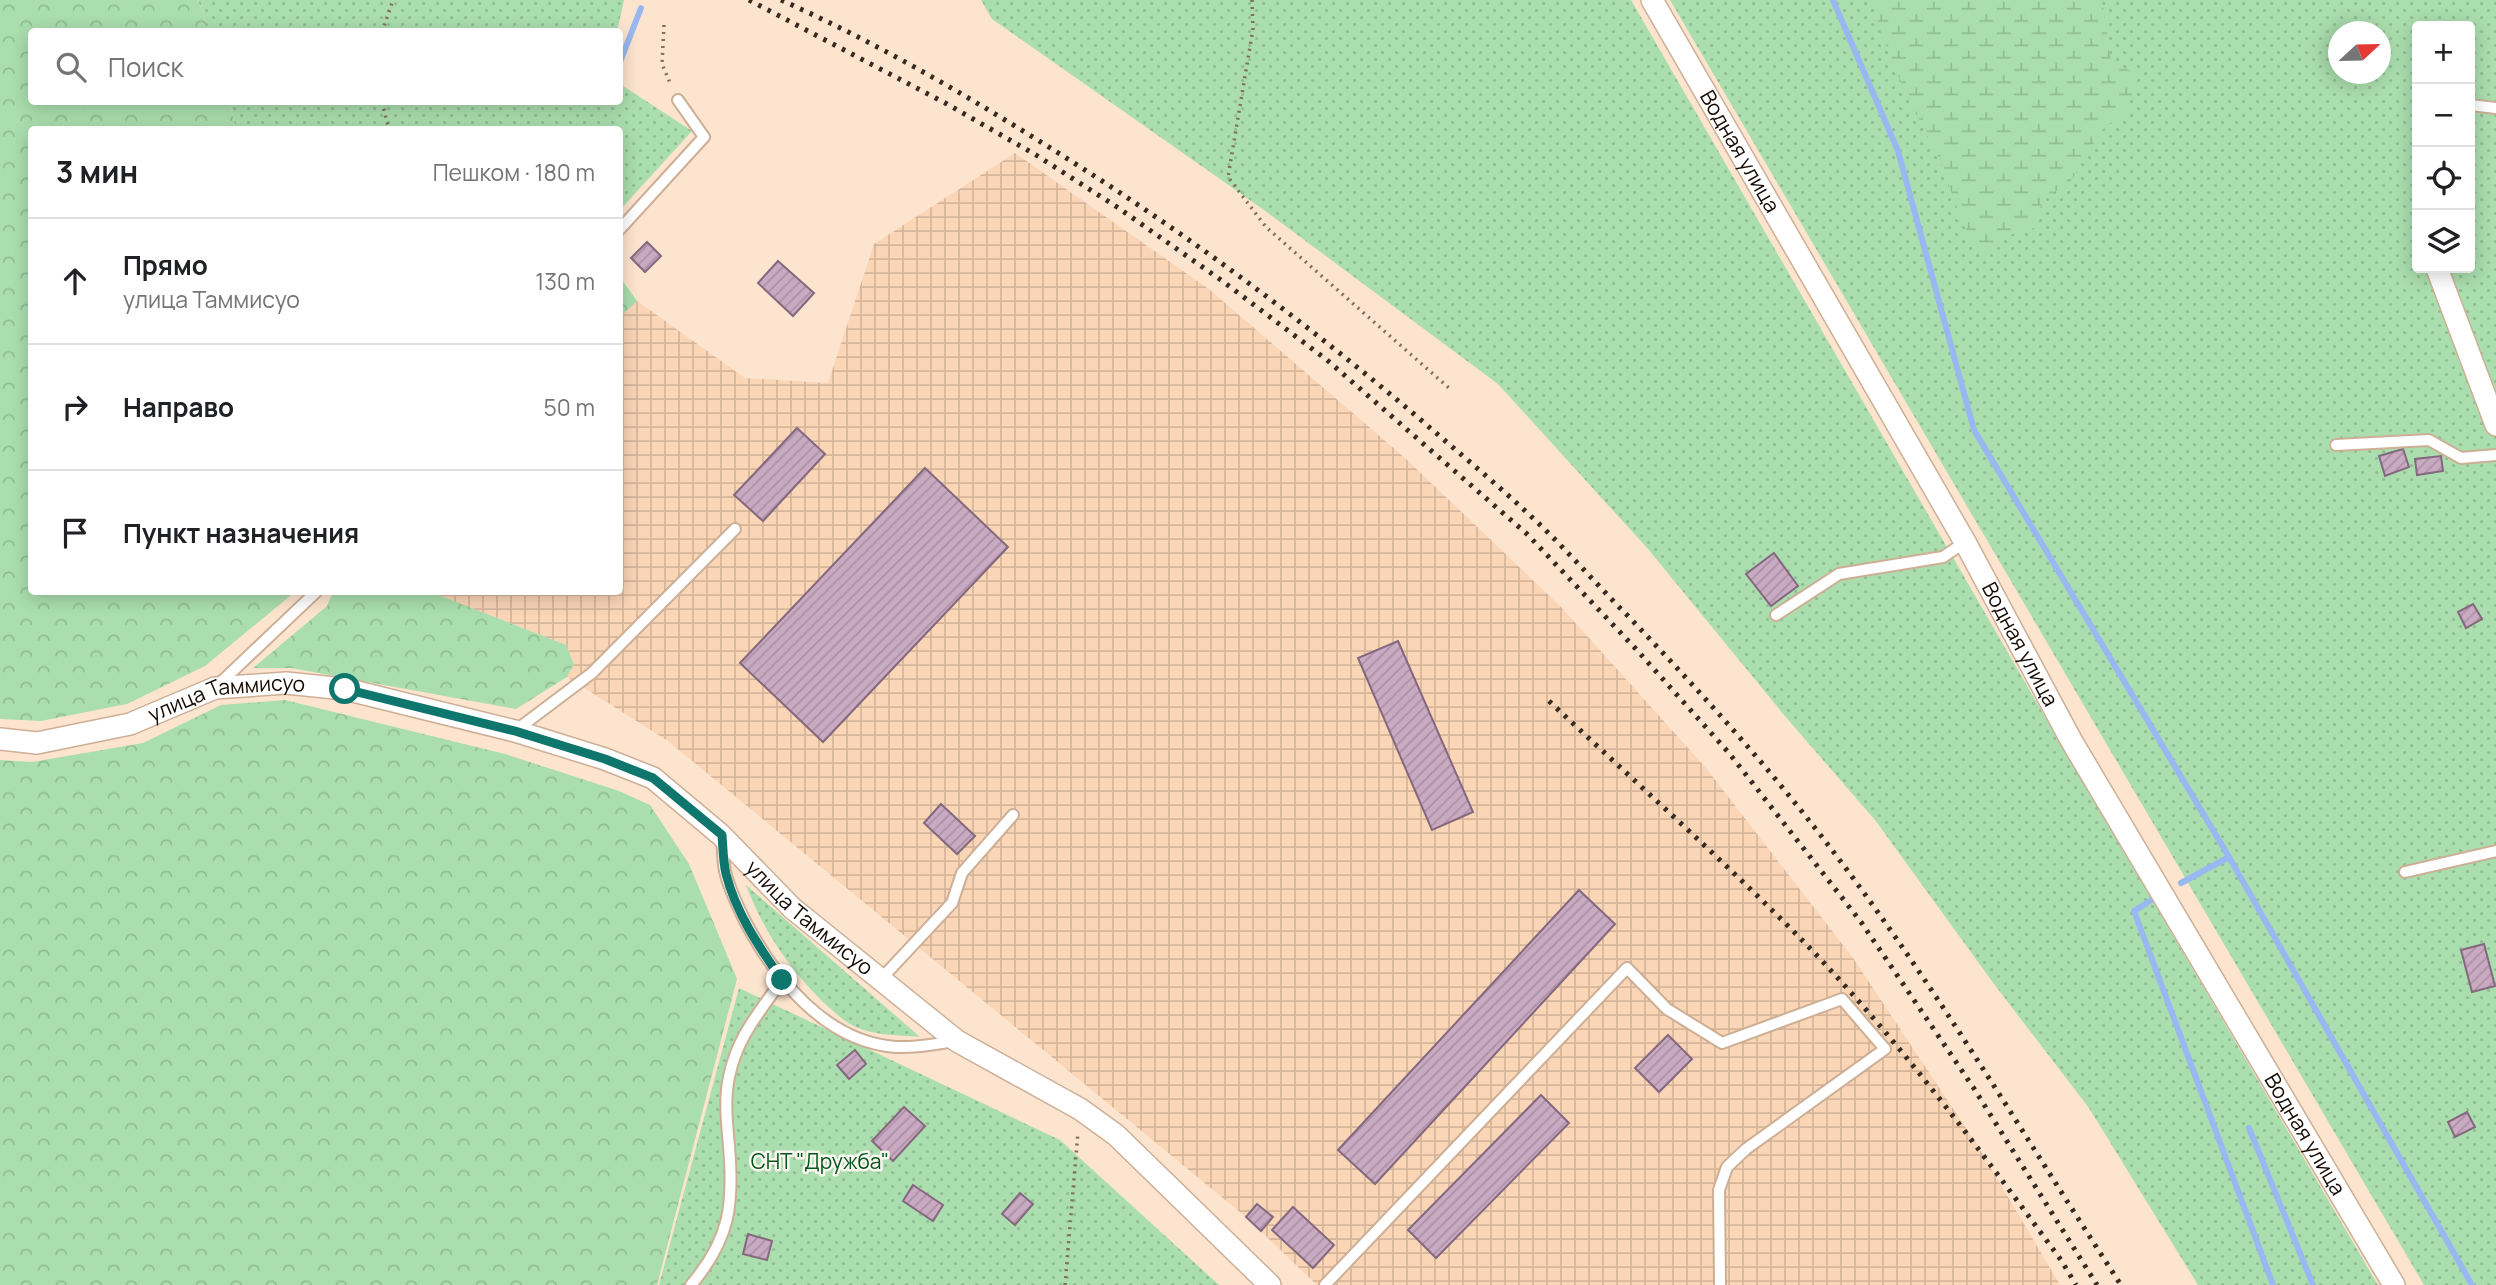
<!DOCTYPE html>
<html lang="ru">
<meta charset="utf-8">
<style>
:root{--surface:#fff;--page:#f2f2f2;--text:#202124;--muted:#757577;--line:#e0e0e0}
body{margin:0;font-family:Manrope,sans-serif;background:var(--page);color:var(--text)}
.controls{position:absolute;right:21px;top:21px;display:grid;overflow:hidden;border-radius:7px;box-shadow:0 4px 18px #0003}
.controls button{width:63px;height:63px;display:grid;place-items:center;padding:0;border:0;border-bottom:2px solid var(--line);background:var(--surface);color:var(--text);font:35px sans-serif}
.compass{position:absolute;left:2328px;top:21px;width:63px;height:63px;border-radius:50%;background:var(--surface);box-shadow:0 4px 18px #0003;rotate:68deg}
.stop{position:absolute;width:21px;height:21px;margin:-16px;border:5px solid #0f766e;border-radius:50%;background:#fff}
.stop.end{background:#0f766e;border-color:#fff;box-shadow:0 2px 7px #0008}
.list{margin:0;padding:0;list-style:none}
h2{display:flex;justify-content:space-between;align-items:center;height:91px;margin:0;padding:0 28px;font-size:30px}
h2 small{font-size:23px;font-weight:400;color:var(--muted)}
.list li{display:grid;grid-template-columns:46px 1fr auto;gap:21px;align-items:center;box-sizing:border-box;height:126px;padding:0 28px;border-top:2px solid var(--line)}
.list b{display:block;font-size:26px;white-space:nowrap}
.list p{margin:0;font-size:23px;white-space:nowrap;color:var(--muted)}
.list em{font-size:23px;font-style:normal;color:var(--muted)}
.icon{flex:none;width:38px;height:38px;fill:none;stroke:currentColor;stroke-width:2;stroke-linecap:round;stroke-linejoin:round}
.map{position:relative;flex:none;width:2496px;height:1285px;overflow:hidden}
.search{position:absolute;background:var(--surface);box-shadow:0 4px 18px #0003;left:28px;top:28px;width:595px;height:77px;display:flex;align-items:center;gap:18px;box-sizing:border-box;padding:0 24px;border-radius:7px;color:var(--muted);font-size:26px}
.panel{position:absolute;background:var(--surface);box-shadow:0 4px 18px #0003;left:28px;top:126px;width:595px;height:469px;border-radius:7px}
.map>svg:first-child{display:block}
.industrial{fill:url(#industrial-grid)}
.green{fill:url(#green-dots);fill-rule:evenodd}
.forest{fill:url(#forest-crowns)}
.wetland{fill:url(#wetland-marsh)}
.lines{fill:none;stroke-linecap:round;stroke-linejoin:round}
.stream{stroke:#99b8f1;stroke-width:6}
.building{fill:url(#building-hatch);stroke:#84687e;stroke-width:2}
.lane-casing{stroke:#cdaf96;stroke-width:14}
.street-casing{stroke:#cdaf96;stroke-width:24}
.path{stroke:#7f6e61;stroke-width:3.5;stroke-dasharray:2 5;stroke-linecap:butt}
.lane{stroke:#fff;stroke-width:10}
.street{stroke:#fff;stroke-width:21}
.rail{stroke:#372b21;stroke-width:5;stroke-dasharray:3.5 7;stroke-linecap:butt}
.route{stroke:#0f766e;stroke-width:9}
.labels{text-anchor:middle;stroke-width:5;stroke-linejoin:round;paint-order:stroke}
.street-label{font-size:21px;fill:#140a03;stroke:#fbf5f0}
.park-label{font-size:21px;fill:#02571a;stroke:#fbf5f0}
</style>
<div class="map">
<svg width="2496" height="1285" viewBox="0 0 2496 1285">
<defs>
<pattern id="industrial-grid" width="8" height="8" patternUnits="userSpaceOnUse" patternTransform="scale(1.75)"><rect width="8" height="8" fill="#fad5b6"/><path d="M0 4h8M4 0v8" fill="none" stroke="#d5b69b"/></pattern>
<pattern id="green-dots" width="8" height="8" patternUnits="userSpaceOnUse" patternTransform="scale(1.75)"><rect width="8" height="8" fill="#aadeae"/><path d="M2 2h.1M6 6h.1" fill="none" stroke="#91bd94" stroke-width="1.8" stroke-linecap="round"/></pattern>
<pattern id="forest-crowns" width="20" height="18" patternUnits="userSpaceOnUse" patternTransform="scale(1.75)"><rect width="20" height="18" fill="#aadeae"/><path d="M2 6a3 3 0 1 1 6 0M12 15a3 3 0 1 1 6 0" fill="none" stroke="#91bd94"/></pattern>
<pattern id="wetland-marsh" width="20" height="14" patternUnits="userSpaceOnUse" patternTransform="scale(1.75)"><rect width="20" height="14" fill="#aadeae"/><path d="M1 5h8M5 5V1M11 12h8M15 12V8" fill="none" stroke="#91bd94"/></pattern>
<pattern id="building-hatch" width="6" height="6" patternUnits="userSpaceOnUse" patternTransform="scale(1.75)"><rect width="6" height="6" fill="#c9aac2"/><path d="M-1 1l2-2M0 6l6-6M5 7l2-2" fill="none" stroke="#ac91a5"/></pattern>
</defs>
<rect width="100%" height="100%" fill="#fde4cf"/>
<path class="industrial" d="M1015,153L1210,290L1405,458L1561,607L1706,768L1853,958L1976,1143L2060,1285H1317L1246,1217L668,741L567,677L574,664L566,645L431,592H620V317L637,301L745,378L828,383L874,244Z"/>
<path class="green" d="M198,0H624L617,32L209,31Z
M981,0H1631L2052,729L2378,1285H2198L2089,1108L1994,984L1875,820L1784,715L1648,549L1498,384L1264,210L992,19Z
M1670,0H2496V1285H2424ZM2417,26H2470V268H2417ZM2338,32H2380V74H2338Z
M620,84L692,131L620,210V130L236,129L229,102H620Z
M746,885L920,1037C900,1035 875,1036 856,1027C844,1022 832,1010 822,1001C788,967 763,930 746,885Z
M739,988L1060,1140L1219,1285H659Z"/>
<path class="forest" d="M0,0H198L209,31L32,32V102H229L236,129L32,130V592H295L205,666L127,704L41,721L0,719Z
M620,277L637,301L620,317Z
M333,592H431L566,645L574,664L567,677L516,709L291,668H253L327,606Z
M285,700L505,754L619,791L650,805L689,864L737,979L657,1285H0V760L32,762L143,743L221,705Z"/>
<path class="wetland" d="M1872,0H2102L2111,61L2139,75L2126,111L2102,130L2069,184L2043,198L2035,229L2004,236L1980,254L1963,224L1939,158L1906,95L1881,33Z"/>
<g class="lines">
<path class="stream" d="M1833,0L1898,151L1974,430L2229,857L2472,1285
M620,62L641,8
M2181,883L2229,857
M2153,899L2134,911L2273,1285
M2249,1128L2313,1285"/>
</g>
<path class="building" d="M647,242L661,256L645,272L631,258Z
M778,261L814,293L793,316L758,283Z
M797,428L825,454L763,521L734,495Z
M2403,449L2409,467L2385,476L2379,456Z
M2441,456L2443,471L2417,475L2415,459Z
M925,468L1008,547L823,742L740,663Z
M1774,553L1798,586L1771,606L1746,574Z
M2473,604L2482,619L2466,628L2458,612Z
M1398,641L1473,812L1432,830L1358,658Z
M941,804L975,836L957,854L924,823Z
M1579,890L1615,924L1375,1184L1338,1150Z
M2484,944L2495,986L2472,992L2461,950Z
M1668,1035L1692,1059L1659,1092L1635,1068Z
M855,1050L866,1064L849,1079L837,1065Z
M1541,1095L1569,1123L1436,1258L1408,1230Z
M904,1107L925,1126L893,1161L872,1141Z
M2467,1112L2475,1127L2455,1137L2448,1122Z
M913,1185L943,1205L933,1221L903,1201Z
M1020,1193L1033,1204L1015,1225L1002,1214Z
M1257,1204L1273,1217L1261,1231L1246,1217Z
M1293,1207L1334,1245L1313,1268L1272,1230Z
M748,1234L772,1241L767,1260L743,1254Z"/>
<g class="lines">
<defs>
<path id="lane" d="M2470,105L2496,108
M620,229L704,137L678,100
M2336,445L2429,440L2461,458L2496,455
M1776,615L1839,574L1943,557L1965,542
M217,686L316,592
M515,731L592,673L735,529
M722,838C723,849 723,860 725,871C729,888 737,905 745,921C775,978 825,1042 896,1047C916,1048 936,1044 955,1041
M2405,872L2496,851
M881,979L952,903L962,873L1013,815
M691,1285C730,1239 734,1205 729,1146C727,1123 724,1100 729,1077C737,1037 759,1013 782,980
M1325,1285L1627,968L1667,1009L1722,1043L1842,999L1885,1049L1746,1149L1727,1167L1719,1190L1720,1285"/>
<g id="street">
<path id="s1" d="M1652,0L1965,542L2071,740L2394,1285"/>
<path d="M2438,271L2496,425"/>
<path id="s2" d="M0,739L37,743L130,724L215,688L286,683L345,689L515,731L605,759L653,778L721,835L792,908L957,1041L1080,1109L1116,1135L1270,1285"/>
</g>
</defs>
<use href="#lane" class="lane-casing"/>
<use href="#street" class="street-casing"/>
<path class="path" d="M1252,0L1253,29L1228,177L1266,227L1449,388
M664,25L662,64L671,85
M382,32L393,0
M382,102L389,130
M1065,1285L1078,1132"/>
<use href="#lane" class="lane"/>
<use href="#street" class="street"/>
<path class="rail" d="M749,0L947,104L1036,155L1117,207L1221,280L1327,360L1527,534L1635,648L1729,753L1861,922L1973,1087L2097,1285
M781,0C882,45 978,102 1071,161C1194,239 1310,326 1421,420C1459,453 1498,485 1535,520C1567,550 1596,584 1627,615C1692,683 1757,754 1815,828C1928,972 2021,1132 2121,1285
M1549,701C1634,781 1722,859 1804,942C1899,1040 1980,1150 2061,1260L2076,1285"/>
</g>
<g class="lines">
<path class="route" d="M345,689L515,731L605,759L653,778L722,835C723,848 723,861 726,874C736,913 759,947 782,980"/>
</g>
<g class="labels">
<g class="street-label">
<text dy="7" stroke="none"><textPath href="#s1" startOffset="175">Водная улица</textPath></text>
<text dy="7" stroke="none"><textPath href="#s1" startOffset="742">Водная улица</textPath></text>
<text dy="7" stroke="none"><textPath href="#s2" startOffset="234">улица Таммисуо</textPath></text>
<text dy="7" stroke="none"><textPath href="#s2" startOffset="886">улица Таммисуо</textPath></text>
<text dy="7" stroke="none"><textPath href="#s1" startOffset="1309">Водная улица</textPath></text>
</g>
<g class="park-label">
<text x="820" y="1169">СНТ "Дружба"</text>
</g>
</g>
</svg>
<div class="controls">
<button>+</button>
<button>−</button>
<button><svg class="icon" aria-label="locate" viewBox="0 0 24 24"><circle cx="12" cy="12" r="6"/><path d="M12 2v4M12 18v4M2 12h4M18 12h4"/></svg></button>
<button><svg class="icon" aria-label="layers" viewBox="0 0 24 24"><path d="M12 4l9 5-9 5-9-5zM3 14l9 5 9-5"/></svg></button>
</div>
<svg class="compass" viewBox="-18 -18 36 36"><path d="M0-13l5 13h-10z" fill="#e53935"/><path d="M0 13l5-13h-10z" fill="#757577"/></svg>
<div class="stop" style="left:345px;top:689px"></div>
<div class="stop end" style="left:782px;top:980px"></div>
<div class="search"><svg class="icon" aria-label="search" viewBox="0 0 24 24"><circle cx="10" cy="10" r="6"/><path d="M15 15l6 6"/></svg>Поиск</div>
<section class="panel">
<h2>3 мин<small>Пешком · 180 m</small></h2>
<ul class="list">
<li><svg class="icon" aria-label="ahead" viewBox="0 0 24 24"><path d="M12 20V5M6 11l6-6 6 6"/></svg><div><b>Прямо</b><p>улица Таммисуо</p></div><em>130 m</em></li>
<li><svg class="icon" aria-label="right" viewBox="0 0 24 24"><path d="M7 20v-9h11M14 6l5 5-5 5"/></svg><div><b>Направо</b></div><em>50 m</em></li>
<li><svg class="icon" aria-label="arrive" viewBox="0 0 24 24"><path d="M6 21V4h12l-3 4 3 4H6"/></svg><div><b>Пункт назначения</b></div></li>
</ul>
</section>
</div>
